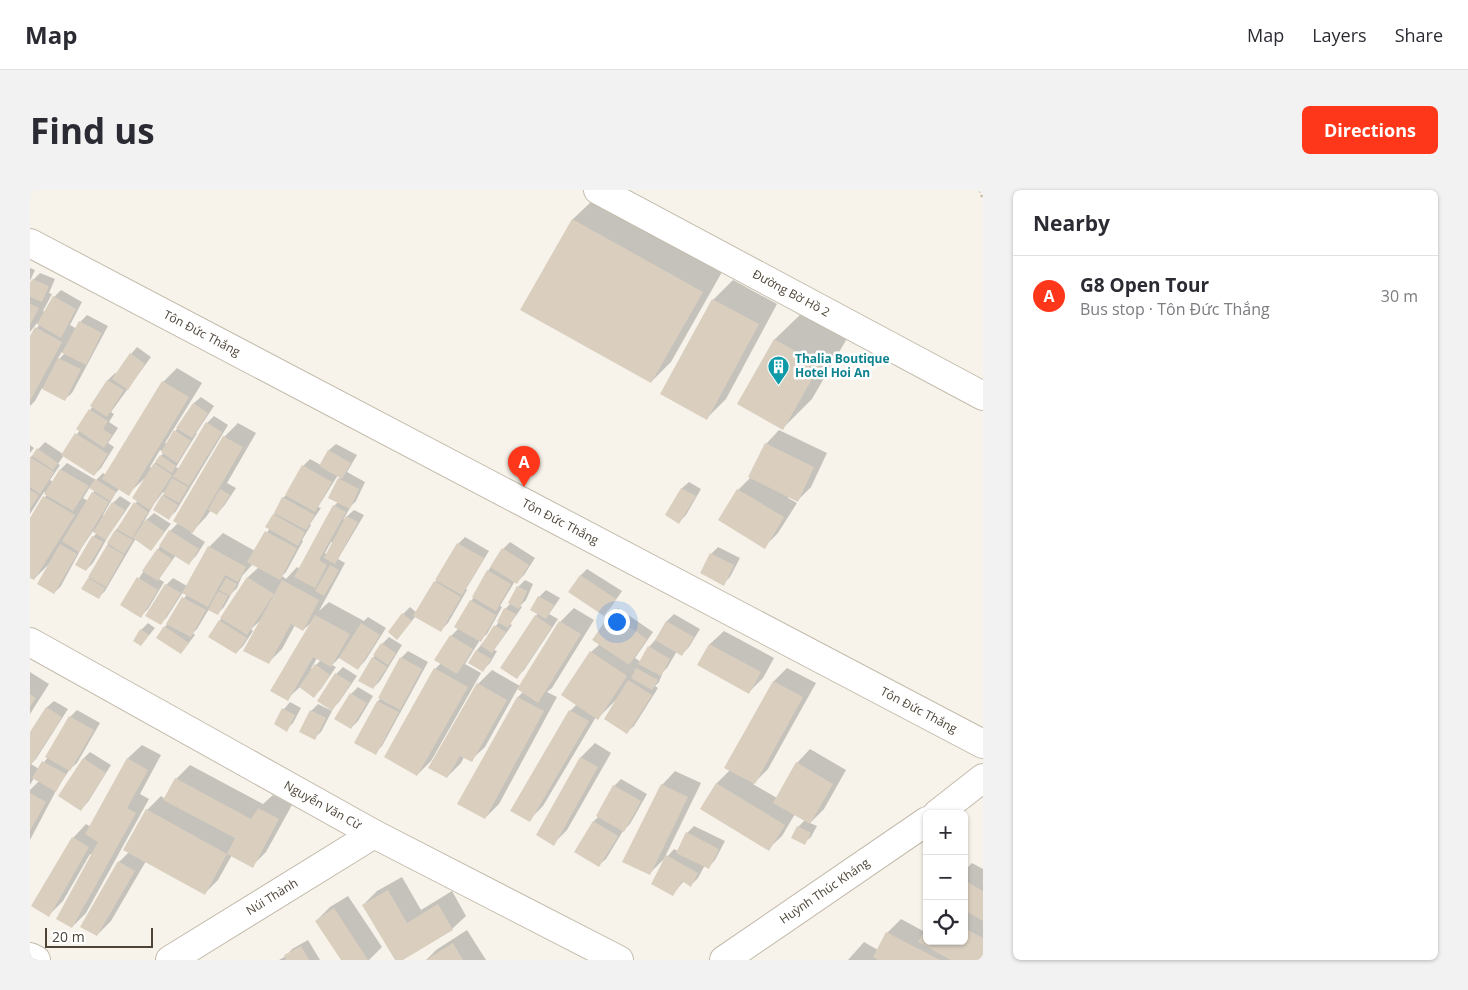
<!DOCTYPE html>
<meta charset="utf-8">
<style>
:root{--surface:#fff;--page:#f2f2f3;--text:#2b2b33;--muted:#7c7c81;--line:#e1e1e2;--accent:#ff371a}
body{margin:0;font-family:"Open Sans",sans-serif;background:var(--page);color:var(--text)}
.controls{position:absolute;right:15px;bottom:15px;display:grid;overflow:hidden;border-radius:8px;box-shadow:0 1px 4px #0004}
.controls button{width:45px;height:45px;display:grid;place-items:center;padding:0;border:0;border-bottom:1px solid var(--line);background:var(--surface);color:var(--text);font:25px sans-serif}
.scale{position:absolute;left:15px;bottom:12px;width:108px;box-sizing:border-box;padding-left:5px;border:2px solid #4d4437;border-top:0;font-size:14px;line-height:18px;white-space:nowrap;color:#4d4437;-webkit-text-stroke:4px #fff;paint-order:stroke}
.you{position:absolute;left:586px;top:431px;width:18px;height:18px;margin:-12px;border:4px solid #fff;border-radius:50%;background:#1a73e8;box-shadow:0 0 0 8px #1a73e833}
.badge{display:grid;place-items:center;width:32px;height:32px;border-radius:50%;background:var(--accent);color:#fff;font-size:16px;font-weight:700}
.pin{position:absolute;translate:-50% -41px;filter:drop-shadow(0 1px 2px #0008)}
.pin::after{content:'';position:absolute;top:26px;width:18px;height:15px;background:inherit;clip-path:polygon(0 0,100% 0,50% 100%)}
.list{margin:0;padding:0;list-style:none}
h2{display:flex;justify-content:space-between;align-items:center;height:65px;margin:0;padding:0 20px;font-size:21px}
h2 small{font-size:16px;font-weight:400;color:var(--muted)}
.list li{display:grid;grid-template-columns:32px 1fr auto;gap:15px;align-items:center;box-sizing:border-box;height:80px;padding:0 20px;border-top:1px solid var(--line)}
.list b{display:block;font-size:19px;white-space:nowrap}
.list p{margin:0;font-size:16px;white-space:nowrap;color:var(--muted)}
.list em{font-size:16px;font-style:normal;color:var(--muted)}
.icon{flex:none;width:28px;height:28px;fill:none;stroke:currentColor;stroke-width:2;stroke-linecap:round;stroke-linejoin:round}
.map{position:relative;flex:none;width:953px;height:770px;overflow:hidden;border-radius:8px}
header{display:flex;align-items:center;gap:30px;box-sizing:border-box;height:70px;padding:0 25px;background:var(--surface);border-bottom:1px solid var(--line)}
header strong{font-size:24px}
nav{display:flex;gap:28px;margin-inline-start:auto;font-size:18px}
.intro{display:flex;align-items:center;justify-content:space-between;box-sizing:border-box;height:120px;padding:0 30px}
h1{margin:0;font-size:35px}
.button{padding:12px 22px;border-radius:8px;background:var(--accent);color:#fff;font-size:18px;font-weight:700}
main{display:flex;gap:30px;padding:0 30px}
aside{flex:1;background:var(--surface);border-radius:8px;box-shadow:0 1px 4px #0004}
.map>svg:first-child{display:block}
.shadow{fill:#0003;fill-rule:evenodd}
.building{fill:#dacfbf}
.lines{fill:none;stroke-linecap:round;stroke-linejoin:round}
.minor-casing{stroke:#c4bbac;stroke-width:30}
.path{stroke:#c7b79c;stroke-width:3;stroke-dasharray:2.5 2.5;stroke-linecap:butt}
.minor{stroke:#fff;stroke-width:28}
.labels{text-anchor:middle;stroke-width:5;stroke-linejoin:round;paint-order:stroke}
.street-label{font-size:12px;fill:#4d4437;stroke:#fff}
.culture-label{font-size:12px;font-weight:bold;fill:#0d838f;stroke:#fff;text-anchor:start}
</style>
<header>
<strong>Map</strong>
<nav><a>Map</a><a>Layers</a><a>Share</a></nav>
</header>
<div class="intro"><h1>Find us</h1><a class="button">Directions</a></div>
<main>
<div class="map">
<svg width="953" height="770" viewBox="0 0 953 770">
<rect width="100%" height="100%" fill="#f7f3eb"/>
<path class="shadow" d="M563,10L692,82L641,172L621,192L491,120L543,29Z
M0,78L5,80L0,91Z
M10,83L25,89L19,103L22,104L13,121L15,122L24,107L31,100L52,112L40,135L47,139L50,132L57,125L78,136L42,203L35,209L12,198L5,211L0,216V149L9,135L7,133L0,142V93ZM32,162L35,163L29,169L28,168Z
M703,90L747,114L696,209L677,228L632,204L683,110Z
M775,120L819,145L782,209L753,238L709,214L745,149Z
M107,157L121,167L81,222L84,224L79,232L88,238L78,253L84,257L71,278L64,285L34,265L28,274L30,275L20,290L23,292L31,279L37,273L66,290L73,283L76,285L133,192L147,178L172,193L135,253L137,254L164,213L171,207L184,216L166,243H167L146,277L149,279L177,233L184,226L198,235L146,321L139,328L131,308L135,303L133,302L124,314L113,333L124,323L141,334L121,359L106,348L75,401L68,408L53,399L86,340L108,310L115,288L98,304L89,299L85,304L73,325L75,326L83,313L90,306L101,313L79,345L63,373L56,380L63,347L67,343L63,341L52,357L31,396L24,403L19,374L4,389L0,386V330L17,304L14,302L0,324V268L15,252L33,264L50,240L47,238L63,216L62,215L78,190L85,183L87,185L101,164ZM130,260L134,262L121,278L120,277ZM60,297L65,300L58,311L53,308Z
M208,233L226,243L197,293L206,298L194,316L187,323L181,320L176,327L161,343L175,352L166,366L159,373L146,365L129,389L134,392L118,419L111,426L92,414L140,341L148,333L144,331L194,247Z
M749,240L797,263L781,297L768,310L759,306L758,308L767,313L748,343L734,357L690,330L708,300L721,287L736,254Z
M306,254L327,265L317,282L335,292L326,311L321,316L313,330L324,320L334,325L308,369L315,373L289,421L299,412L334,431L338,427L356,438L335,471L328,478L310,467L302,475L306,477L291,499L284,506L270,497L257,509L282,432L273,440L265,435L252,459L238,473L232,429L221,439L223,441L213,456L206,463L180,446L218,387L229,377L223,374L212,386L207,398L202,403L194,417L187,424L179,419L167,439L163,443L165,445L151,463L135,437L157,404L153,402L137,427L130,434L136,395L143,388L157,396L179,357L193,343L225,361L240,338L237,337L253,308L257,304L273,276L280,269L291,275L299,260ZM308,285L311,287L309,289L308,312L304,316L270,379L267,377L256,389L252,386L256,382L273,351L272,350L281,335L280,334L291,318L288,317ZM301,352L303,353L297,364L295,363ZM287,468L291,470L282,479H281Z
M0,255L4,258L0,263Z
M659,292L671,299L656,325L649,332L636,324L652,298Z
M435,347L459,361L436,399L437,400L418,433L411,440L386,426L367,448L373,424L380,417L387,423L428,354Z
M480,352L505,368L494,385L487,392L485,391L470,416L472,417L457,444L450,450L435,474L451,483L401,571L387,585L405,479L411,473L406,470L421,446L429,438L441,411L444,407L458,381L473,359Z
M688,357L710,368L700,387L693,394L681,364Z
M557,379L592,401L581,417L574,424L550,386Z
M495,390L503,394L496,410L490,416L492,417L480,434L482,435L464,460L467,461L460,473L453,480L440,473L447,460L469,432L475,419L481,413L488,397Z
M516,400L530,408L519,424L528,429L494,480L487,487L506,426L508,423L509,407Z
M544,418L564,430L522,498L517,502L527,507L469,614L455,628L429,614L488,507L493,502L488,498L455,557L441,570L434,567L431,573L417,587L400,578L448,494L462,480L490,496L530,432Z
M588,418L623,442L605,468L611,472L619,457L626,449L637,431L644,424L670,439L659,457L652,464L647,461L637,478L633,482L629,492L625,496L628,498L604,536L597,542L586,510L568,528L566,527L513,616L499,630L540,521L547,514L561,462L570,454L581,425Z
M118,433L125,438L111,455V440Z
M694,441L744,468L733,488L719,502L669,475L680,454Z
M359,447L372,455L350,491L343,498V468L352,454Z
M378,461L398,472L352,556L345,563L348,511L351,508L371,468Z
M313,477L327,486L309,512L302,519L306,484Z
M757,478L786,493L738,579L723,594L747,608L767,573L780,559L816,580L794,619L780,633L787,636L781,647L774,653L768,637L775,630L765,624L752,646L738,659L671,618L687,593L700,580L696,577L744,491Z
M0,482L19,494L0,524Z
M328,497L343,506L328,531L321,538V504Z
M24,511L38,519L6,569L1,574L9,579L18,567L40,527L47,520L70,533L47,573L40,579L28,597L0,650V600L9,591L4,588L0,595V544L17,517Z
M260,512L271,518L263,533L256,540L254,519Z
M288,514L302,521L291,542L284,548L281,521Z
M565,553L581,563L537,640L523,654L508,645L551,567Z
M112,555L131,565L110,604L119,609L56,723L42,737L62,665L60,664L33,711L19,725L43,648L56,634L61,637L98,568Z
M60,562L81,575L58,612L51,619L54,568Z
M160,575L233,614L243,605L262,615L236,662L222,676L202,665L188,690L175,703L116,671L81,731L67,745L89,672L99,662L117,620L131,606L135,609L146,589Z
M645,581L671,593L634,669L619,684L632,595Z
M591,589L617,604L600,634L593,641L576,669L569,675L545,662L564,631L568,627L584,596Z
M664,636L695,651L685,670L679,677L675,675L668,688L661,695L654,691L643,704L636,668L644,659L648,661L657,643Z
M942,673L953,679V770H818L834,752L848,760L857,743L871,729L895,742L897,751H934V681Z
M372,687L391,720L422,701L436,726L422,739L371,770H366L333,715L347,701Z
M318,706L352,757L339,770H312L286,731L300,717Z
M437,740L456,770H396L406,760Z
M278,750L290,770H249L256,766L262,759Z"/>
<path class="building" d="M542,29L673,102L621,193L490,120Z
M2,89L19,96L12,112L0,107V94Z
M23,106L46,119L31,148L7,134Z
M682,109L729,134L677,230L630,204Z
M0,114L9,118L0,135Z
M49,131L72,143L56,175L32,163Z
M5,137L32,152L0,211V146Z
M744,149L790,175L753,240L707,214Z
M100,163L115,174L98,200L82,189Z
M28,168L51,179L35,211L12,199Z
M77,190L94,200L77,227L60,216Z
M132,191L159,207L99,306L72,289Z
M163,213L178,223L162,248L146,238Z
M59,219L78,231L73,239L82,245L74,258L46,239Z
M176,232L192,242L159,296L143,287Z
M144,240L161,251L147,273L131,262Z
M45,243L78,264L64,286L31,265Z
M193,246L213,257L163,343L143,331Z
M735,253L784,277L768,312L718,287Z
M7,258L28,273L23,280L2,266Z
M298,260L321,273L312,289L289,276Z
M130,265L146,276L142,283L125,272Z
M0,267L24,282L10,304L0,297Z
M124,273L142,285L120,320L102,308Z
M272,275L302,292L285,322L255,305Z
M30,279L59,296L43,321L14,304Z
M142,288L158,297L149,313L133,304Z
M308,288L329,299L320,319L298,308Z
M65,289L86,302L80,311L59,298Z
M651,298L666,306L649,334L635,325Z
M190,299L200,305L187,325L178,320Z
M707,299L754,327L735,359L688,330Z
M0,300L9,305L0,319Z
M62,302L79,312L49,362L32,351Z
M132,305L148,315L139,330L123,320Z
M13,306L45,325L4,390L0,388V328Z
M252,307L285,325L276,340L244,323Z
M82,312L95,320L76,350L63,342Z
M104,312L118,322L102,348L87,339Z
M303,315L316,322L289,370L297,375L285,398L264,387Z
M243,324L275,342L268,356L235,337Z
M316,326L328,332L305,374L294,368Z
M116,329L135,342L121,361L103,348Z
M85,340L103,350L94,364L77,353Z
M139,340L169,359L159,375L129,356Z
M235,341L267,358L250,390L217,372Z
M62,346L73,352L56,381L45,375Z
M427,353L454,368L432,405L405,390Z
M30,354L47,364L24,404L7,394Z
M77,355L94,365L76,397L58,387Z
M178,356L216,377L208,392L195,385L178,417L152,403Z
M472,358L499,375L487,394L460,377Z
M127,359L142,369L128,391L112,381Z
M680,363L704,375L694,396L670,383Z
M300,375L309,380L294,406L285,401Z
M457,380L481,394L466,421L442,407Z
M550,385L586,409L574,426L538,402Z
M107,387L128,400L111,428L90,415Z
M217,387L244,404L217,445L190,428Z
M58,388L75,398L69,409L51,399Z
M196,388L207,394L200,406L189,400Z
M252,390L289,410L273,441L261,434L239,474L213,461Z
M404,391L431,407L411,442L383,426Z
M135,394L151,403L131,435L115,426Z
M487,396L497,401L489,419L478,413Z
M188,401L198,406L188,425L178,420Z
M508,406L524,415L516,429L500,420Z
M152,407L176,420L161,447L136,434Z
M440,410L466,425L451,452L424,437Z
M474,418L486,424L478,438L467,432Z
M372,423L382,431L367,450L358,442Z
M580,424L617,449L599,475L562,450Z
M285,425L320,444L301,477L283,467L258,511L240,501Z
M505,425L522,437L487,489L470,478Z
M189,430L217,448L206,464L178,447Z
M529,431L551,444L508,513L487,499Z
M636,431L664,447L652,466L625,450Z
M331,433L350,445L328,480L309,468Z
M464,435L476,442L462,463L451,456Z
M134,436L159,453L151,464L126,448Z
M110,439L119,445L111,456L103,451Z
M420,445L443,459L427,484L404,470Z
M351,453L366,463L358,475L343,465Z
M679,454L731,482L719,504L667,475Z
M618,456L640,469L631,486L608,474Z
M446,460L461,469L453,482L438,473Z
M560,461L597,486L568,530L531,505Z
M342,467L357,477L343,499L328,491Z
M370,467L392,479L370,520L348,508Z
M285,474L300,485L284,508L269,497Z
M404,478L438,497L387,586L354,567Z
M606,478L628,490L622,500L601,488Z
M305,483L321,493L302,521L287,511Z
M598,490L622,505L597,544L574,529Z
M743,491L773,507L725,594L694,578Z
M447,493L477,510L442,572L430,566L417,588L398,578Z
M320,503L337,513L321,539L304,529Z
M0,504L6,508L0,517Z
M487,507L514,521L455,629L427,614Z
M347,511L369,522L346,565L324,553Z
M16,517L32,527L0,577V542Z
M252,518L265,525L257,542L244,534Z
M280,520L296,528L285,550L269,542Z
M539,520L559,531L500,632L480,621Z
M39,526L64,540L40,581L15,567Z
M550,567L568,577L524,656L506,645Z
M53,568L76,583L51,621L28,606Z
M97,568L118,580L97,618L106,623L42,738L26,729L68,652L55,644Z
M12,571L36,584L26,602L2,588Z
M766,572L803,594L780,634L743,613Z
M145,588L221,629L228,618L249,629L223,678L197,664L205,648L133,610Z
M686,593L755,635L739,661L670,619Z
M631,594L658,607L620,685L592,672Z
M583,595L611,611L594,642L566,626Z
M0,603L16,612L0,641Z
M116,619L197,664L175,705L93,660Z
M563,631L588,646L569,677L544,662Z
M767,636L781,643L775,655L761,648Z
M656,642L689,659L679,679L646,663Z
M42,647L59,657L19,727L1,716Z
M636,665L668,683L661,697L652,691L643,706L621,694Z
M88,671L105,681L67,746L50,737Z
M934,690L953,701V731L934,720Z
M358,700L377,733L408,714L423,740L373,770H365L332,715Z
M304,718L338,770H311L285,731Z
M897,736V751H934V738L953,748V770H921L888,752Z
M856,742L910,770H849L843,767Z
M423,753L433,770H396Z
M271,756L279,770H256L254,765Z"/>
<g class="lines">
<defs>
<g id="minor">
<path id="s1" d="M568,0L953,206"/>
<path id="s2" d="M0,53L953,554"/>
<path id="s3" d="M0,452L344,644L589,770"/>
<path d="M907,624L953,588"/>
<path d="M0,767L6,770"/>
<path id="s4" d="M140,770L344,644"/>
<path id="s5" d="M694,770L897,631"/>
</g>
</defs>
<use href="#minor" class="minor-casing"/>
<path class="path" d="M950,0L953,9"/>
<use href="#minor" class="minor"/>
</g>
<defs>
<symbol id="building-pin" viewBox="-11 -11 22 30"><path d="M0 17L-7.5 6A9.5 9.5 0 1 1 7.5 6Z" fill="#0f9aa8" stroke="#fff"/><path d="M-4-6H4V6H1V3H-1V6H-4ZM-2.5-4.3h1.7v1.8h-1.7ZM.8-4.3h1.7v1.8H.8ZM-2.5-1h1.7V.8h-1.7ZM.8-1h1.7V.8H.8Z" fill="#fff"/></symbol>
</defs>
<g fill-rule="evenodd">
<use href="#building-pin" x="736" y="164" width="25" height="34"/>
</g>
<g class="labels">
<g class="street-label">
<text dy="4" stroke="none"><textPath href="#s1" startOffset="219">Đường Bờ Hồ 2</textPath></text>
<text dy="4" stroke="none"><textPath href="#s2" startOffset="194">Tôn Đức Thắng</textPath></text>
<text dy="4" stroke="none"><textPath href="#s2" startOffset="599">Tôn Đức Thắng</textPath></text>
<text dy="4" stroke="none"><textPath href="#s2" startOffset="1004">Tôn Đức Thắng</textPath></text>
<text dy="4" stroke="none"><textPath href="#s3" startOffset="335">Nguyễn Văn Cừ</textPath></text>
<text dy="4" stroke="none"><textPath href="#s5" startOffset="122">Huỳnh Thúc Kháng</textPath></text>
<text dy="4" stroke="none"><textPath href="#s4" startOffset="120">Núi Thành</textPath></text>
</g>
<g class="culture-label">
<text x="765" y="173">Thalia Boutique<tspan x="765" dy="14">Hotel Hoi An</tspan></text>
</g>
</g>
</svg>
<div class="controls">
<button>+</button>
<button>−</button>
<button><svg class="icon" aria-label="locate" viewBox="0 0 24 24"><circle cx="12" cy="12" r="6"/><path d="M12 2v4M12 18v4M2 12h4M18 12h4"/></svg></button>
</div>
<div class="scale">20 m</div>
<div class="you"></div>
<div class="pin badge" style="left:494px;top:297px">A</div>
</div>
<aside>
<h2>Nearby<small></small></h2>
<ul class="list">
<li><span class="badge">A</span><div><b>G8 Open Tour</b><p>Bus stop · Tôn Đức Thắng</p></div><em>30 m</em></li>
</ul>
</aside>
</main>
